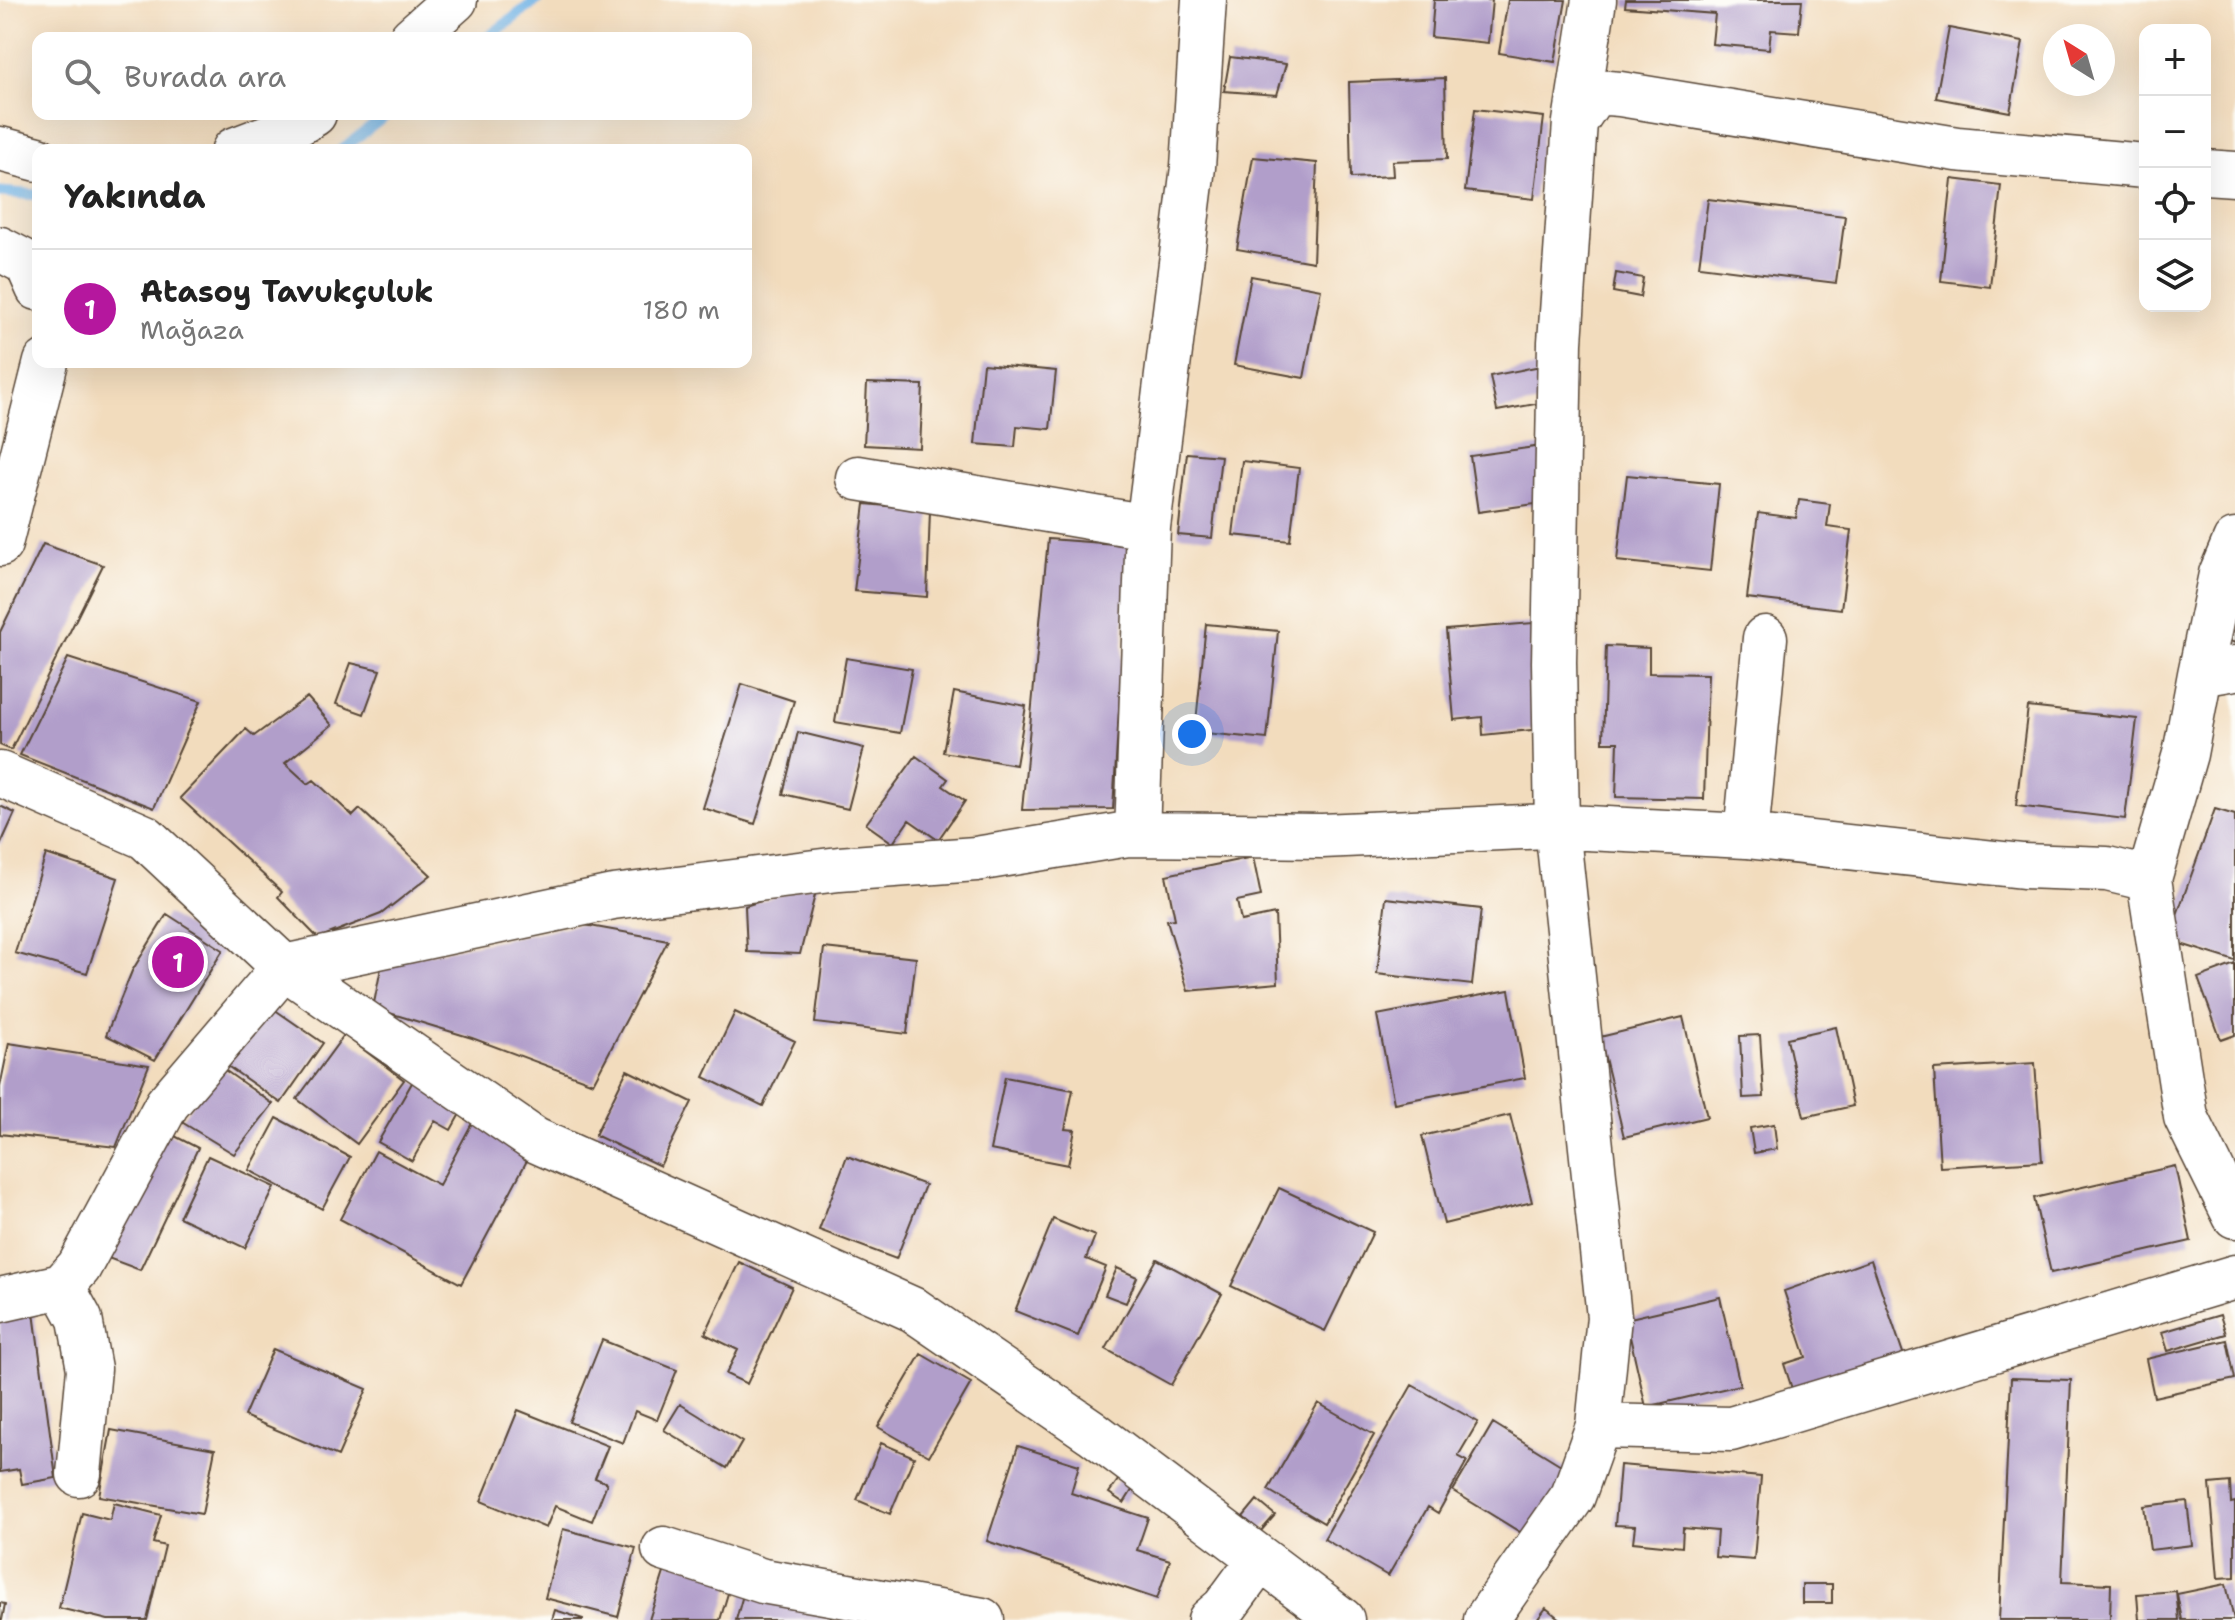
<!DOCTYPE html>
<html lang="tr">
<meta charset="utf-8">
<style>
:root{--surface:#fff;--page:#f2f2f2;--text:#222;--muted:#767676;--line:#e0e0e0;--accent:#b5179e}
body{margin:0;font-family:"Shantell Sans",sans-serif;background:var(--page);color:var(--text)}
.controls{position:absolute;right:24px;top:24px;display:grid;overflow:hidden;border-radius:16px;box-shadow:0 8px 32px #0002}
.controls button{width:72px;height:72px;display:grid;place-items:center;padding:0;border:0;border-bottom:2px solid var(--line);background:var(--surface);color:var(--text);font:40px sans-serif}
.compass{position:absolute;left:2043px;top:24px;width:72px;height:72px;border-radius:50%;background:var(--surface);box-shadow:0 8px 32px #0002;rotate:323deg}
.you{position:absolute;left:1192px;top:734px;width:28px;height:28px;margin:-20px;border:6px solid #fff;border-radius:50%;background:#1a73e8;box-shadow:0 0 0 12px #1a73e833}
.badge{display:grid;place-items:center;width:52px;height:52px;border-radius:50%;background:var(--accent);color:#fff;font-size:26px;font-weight:700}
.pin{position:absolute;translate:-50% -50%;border:4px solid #fff;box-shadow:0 2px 8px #0006}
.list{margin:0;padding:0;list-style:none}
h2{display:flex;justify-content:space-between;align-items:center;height:104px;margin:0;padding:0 32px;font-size:34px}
h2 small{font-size:26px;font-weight:400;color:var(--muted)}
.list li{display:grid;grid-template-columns:52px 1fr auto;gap:24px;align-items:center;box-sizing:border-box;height:120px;padding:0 32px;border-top:2px solid var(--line)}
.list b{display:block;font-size:30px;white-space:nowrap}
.list p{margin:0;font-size:26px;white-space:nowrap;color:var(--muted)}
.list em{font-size:26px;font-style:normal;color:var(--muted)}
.icon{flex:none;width:44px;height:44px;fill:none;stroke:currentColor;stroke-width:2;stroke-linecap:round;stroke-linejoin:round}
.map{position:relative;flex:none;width:2235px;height:1620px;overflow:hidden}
.search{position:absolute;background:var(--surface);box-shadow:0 8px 32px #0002;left:32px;top:32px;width:720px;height:88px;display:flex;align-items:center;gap:20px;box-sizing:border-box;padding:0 28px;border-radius:16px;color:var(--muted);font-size:30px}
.panel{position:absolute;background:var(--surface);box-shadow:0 8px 32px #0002;left:32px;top:144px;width:720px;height:224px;border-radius:16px}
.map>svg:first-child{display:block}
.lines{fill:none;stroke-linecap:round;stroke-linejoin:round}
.stream{stroke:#70b2e5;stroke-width:11}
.building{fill:#b19eca}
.minor-casing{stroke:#564536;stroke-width:47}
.minor{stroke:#fff;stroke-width:44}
</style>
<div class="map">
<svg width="2235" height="1620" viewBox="0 0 2235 1620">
<rect width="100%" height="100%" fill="#fdfcf7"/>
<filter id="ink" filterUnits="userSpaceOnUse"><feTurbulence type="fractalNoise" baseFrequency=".0125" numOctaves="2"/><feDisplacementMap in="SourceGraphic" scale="16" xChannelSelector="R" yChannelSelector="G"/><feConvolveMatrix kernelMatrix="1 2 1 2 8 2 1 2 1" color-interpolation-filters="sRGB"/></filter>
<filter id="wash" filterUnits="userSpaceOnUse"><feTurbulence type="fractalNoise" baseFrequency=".006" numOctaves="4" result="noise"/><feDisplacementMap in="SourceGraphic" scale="32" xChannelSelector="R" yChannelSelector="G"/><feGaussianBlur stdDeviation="1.8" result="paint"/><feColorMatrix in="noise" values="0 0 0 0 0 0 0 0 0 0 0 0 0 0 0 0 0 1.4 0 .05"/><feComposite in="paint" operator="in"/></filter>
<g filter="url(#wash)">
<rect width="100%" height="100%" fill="#f2dcbd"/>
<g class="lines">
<path class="stream" d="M487,38L537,0
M341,150L388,114
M0,192L38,195"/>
</g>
<g id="blocks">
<path class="building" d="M1434,0H1492L1488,43L1431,37Z
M1508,0H1566L1555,62L1499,53Z
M1626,0H1802L1799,32L1771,30L1769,49L1712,44L1715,14L1625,7Z
M1949,28L2023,42L2010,112L1936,98Z
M1230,57L1286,64L1277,95L1224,91Z
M1445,78L1447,159L1392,161L1393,176L1351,178L1349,82Z
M1475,109L1544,117L1534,199L1465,191Z
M1253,157L1317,163L1313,262L1237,249Z
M1952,179L2001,185L1990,287L1941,281Z
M1708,199L1845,216L1836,283L1699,266Z
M1616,273L1643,278L1640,297L1613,292Z
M1251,276L1321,289L1304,378L1234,365Z
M983,364L1056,371L1050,429L1017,426L1015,447L975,444Z
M1551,364L1557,400L1497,411L1490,376Z
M867,383L923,385L920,448L864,445Z
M1542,446L1550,502L1478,512L1470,456Z
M1187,453L1221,456L1212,538L1178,535Z
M1242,461L1299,468L1290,541L1233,535Z
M1627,475L1719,484L1710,571L1617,561Z
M1799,500L1830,504L1827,527L1851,530L1841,609L1747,598L1758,513L1796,518Z
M865,504L930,510L927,597L854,591Z
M1048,539L1129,545L1113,809L1022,810Z
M43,544L103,565L11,750L0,745V632Z
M2235,594V643L2219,637Z
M1533,623L1541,729L1483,735L1482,717L1454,720L1446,630Z
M1206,624L1278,631L1267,739L1195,732Z
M1606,646L1649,648V673L1708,674L1704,799L1616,797L1618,742H1603Z
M68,658L201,701L154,808L20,755Z
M846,658L912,669L900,733L835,722Z
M351,663L380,670L364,714L336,704Z
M742,684L794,701L755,824L703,808Z
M954,692L1026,706L1016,765L943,752Z
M307,697L332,725L285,763L308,784L314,780L353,816L360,809L431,875L381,914L318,938L278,897L282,892L180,798L246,729L254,736Z
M2028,707L2137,719L2125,819L2016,806Z
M798,732L864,748L848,809L783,794Z
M916,756L948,779L943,786L965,801L938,840L909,820L893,843L866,824Z
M0,806L15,813L0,846Z
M2215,809L2235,815V961L2168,940Z
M46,854L118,878L87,973L15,953Z
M1253,857L1261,896L1237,901L1241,921L1275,914L1278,983L1188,991L1167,920L1175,919L1166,875Z
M818,883L800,954L747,952L745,906Z
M1386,898L1481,909L1472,985L1377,974Z
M167,914L223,950L155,1060L106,1035L132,971Z
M579,924L668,940L593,1083L472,1038L373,1008L382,963Z
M824,948L916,958L907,1034L815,1023Z
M2235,964V1035L2221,1040L2198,978Z
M1509,990L1525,1078L1394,1103L1377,1015Z
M268,1005L323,1043L281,1103L226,1065Z
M735,1012L795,1041L763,1106L704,1077Z
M1683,1017L1707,1117L1624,1137L1600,1037Z
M1836,1027L1853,1106L1804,1117L1787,1038Z
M344,1035L404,1080L357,1144L297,1099Z
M1760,1035L1764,1097L1743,1098L1740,1036Z
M9,1043L149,1065L116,1147L0,1134V1087Z
M2035,1063L2042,1161L1940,1167L1934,1069Z
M219,1066L273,1104L234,1154L180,1121Z
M627,1070L692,1102L660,1166L595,1135Z
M1005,1077L1073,1090L1065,1129L1075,1130L1068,1165L990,1150Z
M413,1081L462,1110L451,1130L435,1121L412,1161L378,1142Z
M1510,1115L1532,1202L1444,1224L1422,1136Z
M277,1118L350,1157L322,1209L249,1170Z
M472,1123L530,1155L461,1284L340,1219L376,1151L439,1185Z
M1774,1124L1777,1149L1754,1153L1750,1128Z
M163,1130L198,1148L140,1270L100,1255Z
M208,1156L275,1187L245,1248L179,1217Z
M847,1156L925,1185L896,1259L819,1230Z
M2175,1166L2191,1241L2051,1273L2034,1198Z
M1279,1188L1373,1232L1325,1331L1231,1286Z
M1053,1219L1095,1236L1086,1259L1106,1267L1078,1336L1015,1311Z
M1157,1259L1222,1294L1171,1385L1106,1349Z
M1871,1260L1904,1356L1794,1395L1784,1364L1806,1357L1784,1291Z
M739,1262L792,1287L747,1384L726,1374L738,1350L705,1334Z
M1117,1268L1137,1277L1126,1303L1105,1295Z
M1720,1297L1740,1385L1646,1407L1626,1319Z
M33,1305L56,1478L22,1484L19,1469L0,1472V1310Z
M2220,1315L2226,1334L2168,1351L2162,1332Z
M602,1340L677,1370L657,1420L635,1411L623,1443L569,1422Z
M2227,1340L2235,1379L2154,1397L2146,1359Z
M273,1349L367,1389L338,1456L244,1416Z
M921,1354L971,1383L929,1456L878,1427Z
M2011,1378L2071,1380L2062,1582L2111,1584L2110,1620H1999Z
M1412,1385L1478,1422L1458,1456L1467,1461L1438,1513L1428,1507L1388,1576L1324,1539Z
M1318,1403L1374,1435L1324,1523L1268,1490Z
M680,1404L742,1442L727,1468L664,1430Z
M518,1410L608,1446L595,1478L607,1483L592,1521L555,1506L546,1528L481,1501Z
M1493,1423L1574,1473L1533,1540L1453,1491Z
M111,1430L215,1449L202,1514L99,1496Z
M881,1443L914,1457L890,1514L857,1500Z
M1018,1446L1079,1465L1071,1493L1148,1518L1137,1550L1170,1560L1157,1599L987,1541Z
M1620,1465L1761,1477L1754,1560L1715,1557L1717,1531L1683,1528L1682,1547L1633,1542L1635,1526L1615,1525Z
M1125,1470L1139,1479L1124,1503L1109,1493Z
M2230,1482L2231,1503L2235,1502V1577L2218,1578L2210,1484Z
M1257,1500L1275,1515L1260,1532L1243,1517Z
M2187,1501L2192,1545L2150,1550L2144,1506Z
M114,1503L161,1515L153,1543L165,1546L147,1620H108L59,1608L82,1513L110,1520Z
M563,1529L636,1548L618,1617L545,1598Z
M668,1560L732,1580L720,1620H649Z
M746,1584L833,1610L830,1620H736Z
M1802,1584H1832V1603H1802Z
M2226,1584L2234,1620H2182L2177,1594Z
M2176,1591L2179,1620H2139L2137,1594Z
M0,1603L5,1604L2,1620H0Z
M1546,1608L1561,1620H1537Z
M555,1610L583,1619V1620H552Z"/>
</g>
</g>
<g filter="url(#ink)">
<use href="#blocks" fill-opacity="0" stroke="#564536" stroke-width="2"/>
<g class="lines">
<defs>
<path id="minor" d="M412,38L455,0
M1575,122L1594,0
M0,149L38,159
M234,150L289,129L314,114
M2205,172L2235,174
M0,249L27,263L38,288
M858,478L1148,527
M0,544L46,362
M2200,674L2221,574L2235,541
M0,774L145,837L284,967L535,1140L914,1310L1092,1432L1342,1620
M1137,834L1148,527L1193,167L1204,0
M1746,836L1765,638
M2149,879L2186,1117L2235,1216
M62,1286L80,1319L89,1369L79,1474
M0,1300L62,1286L79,1267L167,1104L284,967L613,897L839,869L976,859L1128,834L1322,836L1547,826L1746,836L2023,866L2107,869L2149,879L2185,754L2200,674L2235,668
M1598,1426L1731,1429L2235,1277
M664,1549L763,1581L982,1620
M1210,1620L1224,1608L1260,1559
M1486,1620L1573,1496L1598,1426L1609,1317L1557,826L1554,662L1560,342L1575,122L1595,92L1620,94L1957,149L2145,166"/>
</defs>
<use href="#minor" class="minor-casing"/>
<use href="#minor" class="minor"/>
</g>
</g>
</svg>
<div class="controls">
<button>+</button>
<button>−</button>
<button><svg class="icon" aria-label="locate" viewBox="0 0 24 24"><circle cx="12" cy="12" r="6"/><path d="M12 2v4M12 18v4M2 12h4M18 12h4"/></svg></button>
<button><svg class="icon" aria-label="layers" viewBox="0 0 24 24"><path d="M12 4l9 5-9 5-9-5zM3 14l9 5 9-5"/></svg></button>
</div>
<svg class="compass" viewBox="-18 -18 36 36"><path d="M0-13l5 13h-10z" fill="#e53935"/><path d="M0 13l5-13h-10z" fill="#767676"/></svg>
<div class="you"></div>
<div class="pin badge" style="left:178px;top:962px">1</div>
<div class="search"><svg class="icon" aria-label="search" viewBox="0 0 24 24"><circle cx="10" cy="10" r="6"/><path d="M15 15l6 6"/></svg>Burada ara</div>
<section class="panel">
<h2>Yakında<small></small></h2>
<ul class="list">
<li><span class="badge">1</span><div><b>Atasoy Tavukçuluk</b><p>Mağaza</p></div><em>180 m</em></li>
</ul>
</section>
</div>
